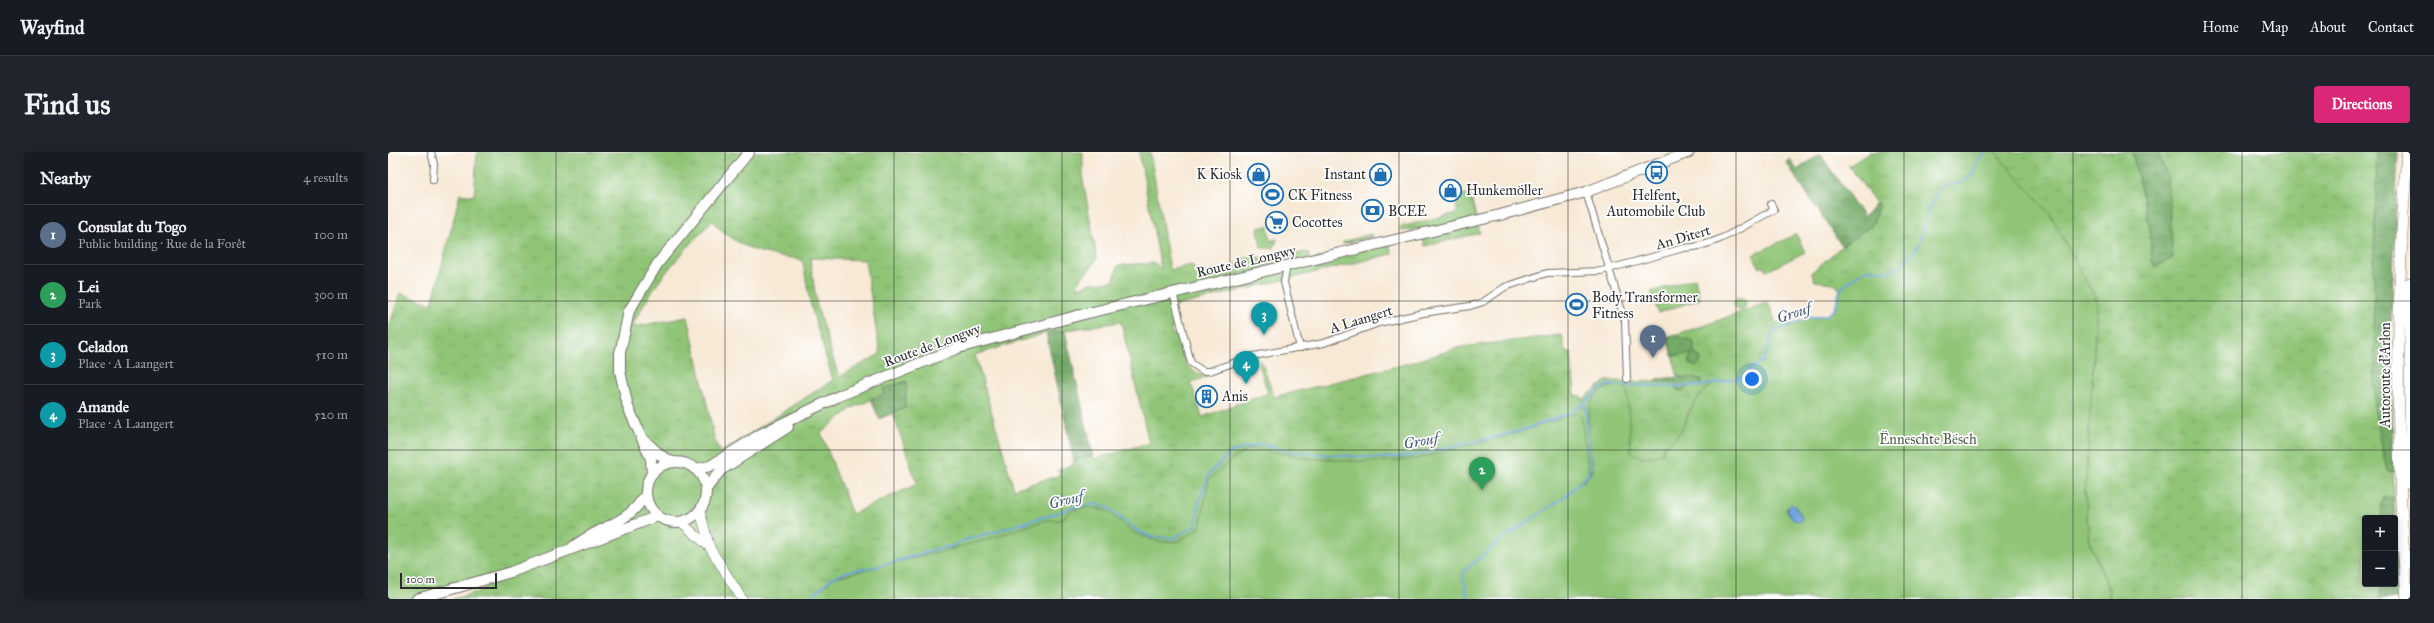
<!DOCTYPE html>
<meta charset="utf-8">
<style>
:root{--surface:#171b24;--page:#20242c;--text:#f1f3f6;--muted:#9ea1a6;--line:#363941;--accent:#db2777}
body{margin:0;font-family:"IM FELL Great Primer",serif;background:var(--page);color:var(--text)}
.controls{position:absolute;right:12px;bottom:12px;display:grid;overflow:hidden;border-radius:4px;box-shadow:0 2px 10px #0003}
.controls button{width:36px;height:36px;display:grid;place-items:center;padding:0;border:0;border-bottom:1px solid var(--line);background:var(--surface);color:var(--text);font:20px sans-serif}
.scale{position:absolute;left:12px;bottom:10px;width:97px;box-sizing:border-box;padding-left:4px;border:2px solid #2b2b2b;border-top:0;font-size:11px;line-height:14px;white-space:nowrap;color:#2b2b2b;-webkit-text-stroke:3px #fff;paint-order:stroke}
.you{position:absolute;left:1364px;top:227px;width:14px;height:14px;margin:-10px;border:3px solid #fff;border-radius:50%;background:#1a73e8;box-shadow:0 0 0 6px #1a73e833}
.badge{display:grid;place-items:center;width:26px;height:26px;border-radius:50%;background:var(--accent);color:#fff;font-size:13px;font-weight:700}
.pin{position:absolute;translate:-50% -33px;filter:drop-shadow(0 1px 2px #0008)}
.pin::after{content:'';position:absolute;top:21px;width:14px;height:12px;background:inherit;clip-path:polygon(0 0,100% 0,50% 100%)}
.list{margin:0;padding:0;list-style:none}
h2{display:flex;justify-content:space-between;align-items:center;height:52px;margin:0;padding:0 16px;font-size:17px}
h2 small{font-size:13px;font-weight:400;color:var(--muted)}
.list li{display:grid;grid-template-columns:26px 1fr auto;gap:12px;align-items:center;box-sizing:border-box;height:60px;padding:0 16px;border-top:1px solid var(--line)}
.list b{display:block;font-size:15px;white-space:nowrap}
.list p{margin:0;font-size:13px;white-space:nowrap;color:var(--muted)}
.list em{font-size:13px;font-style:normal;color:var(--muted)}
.map{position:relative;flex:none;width:2022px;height:447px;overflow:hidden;border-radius:4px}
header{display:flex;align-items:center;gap:24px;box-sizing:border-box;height:56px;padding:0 20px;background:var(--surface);border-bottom:1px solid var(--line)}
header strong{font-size:19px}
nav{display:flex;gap:22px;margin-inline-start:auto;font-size:14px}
.intro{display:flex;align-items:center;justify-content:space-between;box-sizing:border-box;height:96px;padding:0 24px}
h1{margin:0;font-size:28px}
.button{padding:10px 18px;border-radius:4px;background:var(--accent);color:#fff;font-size:14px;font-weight:700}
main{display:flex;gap:24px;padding:0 24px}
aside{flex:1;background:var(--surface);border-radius:4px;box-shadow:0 2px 10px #0003}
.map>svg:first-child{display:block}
.grass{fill:url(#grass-tufts);stroke:#5e7851;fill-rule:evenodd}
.forest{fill:url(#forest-crowns);stroke:#506a4a}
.green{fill:#90c577;stroke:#5e7851}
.water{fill:#6ea5dc;stroke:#4c6884}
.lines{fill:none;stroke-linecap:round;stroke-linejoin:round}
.stream{stroke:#6ea5dc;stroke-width:2}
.street-casing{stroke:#726e66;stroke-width:8}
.secondary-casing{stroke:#726e66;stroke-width:10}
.primary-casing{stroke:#726e66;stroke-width:12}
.highway-casing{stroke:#726e66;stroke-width:12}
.street{stroke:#fff;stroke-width:6}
.secondary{stroke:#fff;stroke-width:9}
.primary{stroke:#fff;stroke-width:10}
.highway{stroke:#fff;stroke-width:11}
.grid{fill:none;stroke:#2b2b2b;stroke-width:1;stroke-opacity:0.55}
.labels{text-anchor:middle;stroke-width:3.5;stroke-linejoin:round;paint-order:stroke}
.poi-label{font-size:14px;fill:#2b2b2b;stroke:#fff;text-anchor:start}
.street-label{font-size:14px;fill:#2b2b2b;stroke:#fff}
.park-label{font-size:14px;fill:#4e6146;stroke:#fff}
.water-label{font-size:15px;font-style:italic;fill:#465c72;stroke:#fff}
</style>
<header>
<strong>Wayfind</strong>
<nav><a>Home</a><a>Map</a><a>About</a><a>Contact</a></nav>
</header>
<div class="intro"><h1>Find us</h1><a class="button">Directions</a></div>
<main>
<aside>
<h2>Nearby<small>4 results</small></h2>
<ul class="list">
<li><span class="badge" style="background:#5c6f8a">1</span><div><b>Consulat du Togo</b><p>Public building · Rue de la Forêt</p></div><em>100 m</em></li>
<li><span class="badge" style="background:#2e9e5b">2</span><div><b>Lei</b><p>Park</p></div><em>300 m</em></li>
<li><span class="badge" style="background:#0f9aa8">3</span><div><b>Celadon</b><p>Place · A Laangert</p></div><em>510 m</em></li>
<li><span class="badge" style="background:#0f9aa8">4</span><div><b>Amande</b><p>Place · A Laangert</p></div><em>520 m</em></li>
</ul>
</aside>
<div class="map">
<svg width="2022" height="447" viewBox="0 0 2022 447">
<defs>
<pattern id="grass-tufts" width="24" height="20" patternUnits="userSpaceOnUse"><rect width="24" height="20" fill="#90c577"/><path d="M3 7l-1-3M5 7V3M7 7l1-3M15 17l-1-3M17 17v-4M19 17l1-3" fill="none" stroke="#7ca967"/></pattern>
<pattern id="forest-crowns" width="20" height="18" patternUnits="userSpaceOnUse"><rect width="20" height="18" fill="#74aa68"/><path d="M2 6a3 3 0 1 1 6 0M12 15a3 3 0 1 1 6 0" fill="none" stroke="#5f8b56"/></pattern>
</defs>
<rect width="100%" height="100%" fill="#fff"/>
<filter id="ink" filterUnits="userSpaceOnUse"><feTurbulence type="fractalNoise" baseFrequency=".025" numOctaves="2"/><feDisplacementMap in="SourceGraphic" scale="8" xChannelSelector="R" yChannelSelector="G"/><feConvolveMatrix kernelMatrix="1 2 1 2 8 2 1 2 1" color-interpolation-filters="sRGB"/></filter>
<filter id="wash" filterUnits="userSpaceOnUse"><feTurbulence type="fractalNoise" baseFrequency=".012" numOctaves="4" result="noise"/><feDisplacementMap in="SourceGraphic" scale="16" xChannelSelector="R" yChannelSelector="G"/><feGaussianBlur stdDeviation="0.9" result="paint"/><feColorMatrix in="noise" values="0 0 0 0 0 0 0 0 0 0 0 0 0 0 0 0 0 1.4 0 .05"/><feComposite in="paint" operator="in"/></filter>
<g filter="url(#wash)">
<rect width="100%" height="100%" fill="#f7e9d5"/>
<path class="grass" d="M89,0H695V28L709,106C704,118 691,124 689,136L703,131L726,129L730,113L767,111L773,117L751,0H762L782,118L804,113L809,123L846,114L857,106L887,105L920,100L922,108L1001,90L1004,102L783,155L788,175L783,176L784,183L790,182C796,207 793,217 820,225L803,230L814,265L880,241L871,212L873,208L886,245L1018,212L1073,195L1174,183L1177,200H1183L1187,244H1193L1194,248L1218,229L1289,230L1302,233L1313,227L1290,225L1279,185L1315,174L1380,150L1388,171H1407L1383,183C1382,206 1369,209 1357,225L1350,227L1301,258L1296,275L1286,290L1275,294L1274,318L830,384L534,447H64L89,440L120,421L29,447H0V179L12,141L44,152L72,42L86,44ZM324,69C355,99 370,101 412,107L415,111L423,155L445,228L332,301L327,289L300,165L244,175C265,131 291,104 324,69ZM422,106L477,108L492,202L451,225L429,155ZM733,170L761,291L706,307L705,303L686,309V312L670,318L672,323L626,337L587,203L658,181ZM519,229L517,256L505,261L529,332L464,362L433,281L464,256L497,242L495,237Z
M1482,0H1598C1583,15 1587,30 1561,33L1534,77L1529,96L1511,115L1501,119L1480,117L1468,124L1452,138L1446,131L1427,129L1423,121L1454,94L1483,73L1491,55L1461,14Z
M1607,0H1744L1761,72L1764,109L1779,24L1770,0H1989L1986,108L1987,257L1999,319H2005L2006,346L1997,345L1994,350L1993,366H1977V432H1993L1992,447H1720L1722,439L1701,389L1697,341L1709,150L1707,143Z
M1082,41L1092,81L1037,94L1032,77L1013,79L1012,75L1069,61L1067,45Z
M983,82L984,85L955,92V90Z"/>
<path class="forest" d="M1744,0H1770L1779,24L1785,106L1768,115L1764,109L1761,72Z
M1989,0H2010L2003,173L2005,319H1999L1987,257L1986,108Z
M1432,2L1476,65L1488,51L1491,55L1484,73L1454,94L1398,10L1402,7L1409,18Z
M677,179L705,303L686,309L658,181Z
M1286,183L1306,190V200L1312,205L1313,210L1308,215L1302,212L1301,207L1304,202L1284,204L1279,185Z
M1290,225L1313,227V234H1302L1294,239L1289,238L1288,230L1269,229V227Z
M519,229L517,256L491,267L483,247L496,242L495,237Z
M1997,345L2006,346L2012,447H1992L1993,432H2007V366H1993V350Z"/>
<path class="green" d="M1598,0H1607L1662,62L1709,150L1697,341L1701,389L1722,439L1720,447H424C428,436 437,437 444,426L598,388L658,368H674L681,359L700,355L719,359L746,381L772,390L791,389L812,375L821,327L849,304L863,296C877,299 906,302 915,306L979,310L1027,307L1120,284L1190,260L1193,264L1201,322L1195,330L1205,319C1202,286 1186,236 1233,233L1239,238L1243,299C1252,308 1263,305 1275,301V294C1307,281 1293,244 1333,229C1340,226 1350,227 1357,225L1364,216L1375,209L1386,179L1420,166L1439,163L1447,157L1452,138L1468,124L1480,117L1501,119L1511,115L1529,96L1541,58L1553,36L1561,33L1572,31L1584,23L1589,9Z
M880,74L882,89L889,87L886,96H873L870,76Z
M1408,82L1417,100L1379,119L1376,114L1372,116L1365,103Z
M1307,126L1312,147L1270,161L1263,140Z
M1346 152a6 6 0 1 1 12 0a6 6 0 1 1-12 0Z"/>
<path class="water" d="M1403,352L1407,354L1414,365L1413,369L1405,368L1398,357Z"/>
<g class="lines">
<path class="stream" d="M420,447L444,426L461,419L488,415L556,395H563L572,390L676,359L680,356L708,352L720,356L745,376L762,385L786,386L808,373L811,349L821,322L843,300L873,292L905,300L990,306L1022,304L1133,279L1181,261L1197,251L1211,238L1220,233L1313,234L1357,225L1364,216L1375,209L1386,179L1420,166L1439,163L1447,157L1452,138L1468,124L1480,117L1501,119L1511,115L1529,96L1541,58L1553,36L1561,33L1572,31L1584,23L1589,9L1598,0
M1081,447L1075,426L1076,419L1114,387L1175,346L1201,322L1203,318L1197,251"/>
</g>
</g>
<g filter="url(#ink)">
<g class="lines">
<defs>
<path id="street" d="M43,0L46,12L45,28
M1198,40L1237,169L1239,227
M899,114L896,130L912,196
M785,141L803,211L815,219H822L865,204L936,191L991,171L1035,161L1082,154L1095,150L1117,135L1159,121L1213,119L1296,96C1329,95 1357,72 1386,58L1383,52"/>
<path id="secondary" d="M312,359L322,396L354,447
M293,370L320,394"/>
<path id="primary" d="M257,289L272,303L284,310
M258 340a30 30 0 1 1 60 0a30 30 0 1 1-60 0Z
M308,317L322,314L373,282L453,243L570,196L692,163L1112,63L1198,40L1301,0
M264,322L263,307L240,255L232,219V201L241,159L270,111L361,0
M318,337L333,318L400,275
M185,395C212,373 239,374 258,342
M29,447L123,420L270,364"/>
<path id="highway" d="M2022,131V332
M2019,447C2007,299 2008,148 2019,0"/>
</defs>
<use href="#street" class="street-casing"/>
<use href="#secondary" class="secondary-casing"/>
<use href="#primary" class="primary-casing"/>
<use href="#highway" class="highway-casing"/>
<use href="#street" class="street"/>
<use href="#secondary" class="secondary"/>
<use href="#primary" class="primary"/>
<use href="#highway" class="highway"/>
</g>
</g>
<path class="grid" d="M168,0V447M337,0V447M506,0V447M674,0V447M842,0V447M1011,0V447M1180,0V447M1348,0V447M1516,0V447M1685,0V447M1854,0V447M0,149H2022M0,298H2022"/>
<defs>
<symbol id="bus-ring" viewBox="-11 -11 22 22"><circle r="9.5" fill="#fff" stroke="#1f6fb2" stroke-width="1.5"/><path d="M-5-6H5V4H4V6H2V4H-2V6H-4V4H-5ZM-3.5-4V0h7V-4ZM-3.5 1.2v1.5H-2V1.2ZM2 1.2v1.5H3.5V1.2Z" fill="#1f6fb2"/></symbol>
<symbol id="shop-ring" viewBox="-11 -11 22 22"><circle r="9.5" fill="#fff" stroke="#1f6fb2" stroke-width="1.5"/><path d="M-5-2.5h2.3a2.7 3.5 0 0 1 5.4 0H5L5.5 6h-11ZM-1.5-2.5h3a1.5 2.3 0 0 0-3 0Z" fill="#1f6fb2"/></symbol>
<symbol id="stadium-ring" viewBox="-11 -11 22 22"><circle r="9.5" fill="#fff" stroke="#1f6fb2" stroke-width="1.5"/><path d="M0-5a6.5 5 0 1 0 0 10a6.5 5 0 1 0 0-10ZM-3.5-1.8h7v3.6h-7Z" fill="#1f6fb2"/></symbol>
<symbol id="bank-ring" viewBox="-11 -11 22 22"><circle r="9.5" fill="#fff" stroke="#1f6fb2" stroke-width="1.5"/><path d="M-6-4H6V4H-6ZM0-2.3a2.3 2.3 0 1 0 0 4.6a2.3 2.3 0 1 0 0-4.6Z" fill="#1f6fb2"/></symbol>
<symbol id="supermarket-ring" viewBox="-11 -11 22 22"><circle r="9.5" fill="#fff" stroke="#1f6fb2" stroke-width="1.5"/><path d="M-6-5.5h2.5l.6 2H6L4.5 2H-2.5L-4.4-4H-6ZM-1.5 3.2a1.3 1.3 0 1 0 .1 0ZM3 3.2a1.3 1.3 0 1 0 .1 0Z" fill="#1f6fb2"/></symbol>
<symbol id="building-ring" viewBox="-11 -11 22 22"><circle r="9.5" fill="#fff" stroke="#1f6fb2" stroke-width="1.5"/><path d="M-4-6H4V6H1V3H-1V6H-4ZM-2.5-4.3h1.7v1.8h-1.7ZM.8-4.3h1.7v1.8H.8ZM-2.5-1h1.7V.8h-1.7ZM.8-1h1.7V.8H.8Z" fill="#1f6fb2"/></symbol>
</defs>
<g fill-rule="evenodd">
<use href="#bus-ring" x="1256" y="8" width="25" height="25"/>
<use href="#shop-ring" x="858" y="10" width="25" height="25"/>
<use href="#shop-ring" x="980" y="10" width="25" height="25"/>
<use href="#shop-ring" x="1050" y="26" width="25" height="25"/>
<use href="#stadium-ring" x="872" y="30" width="25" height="25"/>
<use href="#bank-ring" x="972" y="46" width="25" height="25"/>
<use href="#supermarket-ring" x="876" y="58" width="25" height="25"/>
<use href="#stadium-ring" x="1176" y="140" width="25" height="25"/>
<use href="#building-ring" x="806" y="232" width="25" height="25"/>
</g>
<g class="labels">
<g class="poi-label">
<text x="854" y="27" text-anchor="end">K Kiosk</text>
<text x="978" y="27" text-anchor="end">Instant</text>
<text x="1078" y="43">Hunkemöller</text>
<text x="900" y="48">CK Fitness</text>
<text x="1268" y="48" text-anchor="middle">Helfent,<tspan x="1268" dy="16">Automobile Club</tspan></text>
<text x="1000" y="64">BCEE</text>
<text x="904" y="75">Cocottes</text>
<text x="1204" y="150">Body Transformer<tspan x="1204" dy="16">Fitness</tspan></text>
<text x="834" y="249">Anis</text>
</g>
<g class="street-label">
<text transform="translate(1295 85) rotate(-16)" y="5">An Ditert</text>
<text transform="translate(858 109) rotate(-13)" y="5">Route de Longwy</text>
<text transform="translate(973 167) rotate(-17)" y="5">A Laangert</text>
<text transform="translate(544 193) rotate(-20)" y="5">Route de Longwy</text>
<text transform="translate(1997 223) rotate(-90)" y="5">Autoroute d'Arlon</text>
</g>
<g class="park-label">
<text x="1540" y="292">Ënneschte Bësch</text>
</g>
<g class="water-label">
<text transform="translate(1406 161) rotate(-18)" y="5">Grouf</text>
<text transform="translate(1033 289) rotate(-10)" y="5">Grouf</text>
<text transform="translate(678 348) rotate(-14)" y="5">Grouf</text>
</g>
</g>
</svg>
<div class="controls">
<button>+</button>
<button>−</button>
</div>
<div class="scale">100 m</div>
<div class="you"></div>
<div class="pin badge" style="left:1265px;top:206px;background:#5c6f8a">1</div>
<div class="pin badge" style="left:1094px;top:338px;background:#2e9e5b">2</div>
<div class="pin badge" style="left:876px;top:183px;background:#0f9aa8">3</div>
<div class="pin badge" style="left:858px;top:232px;background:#0f9aa8">4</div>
</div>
</main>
